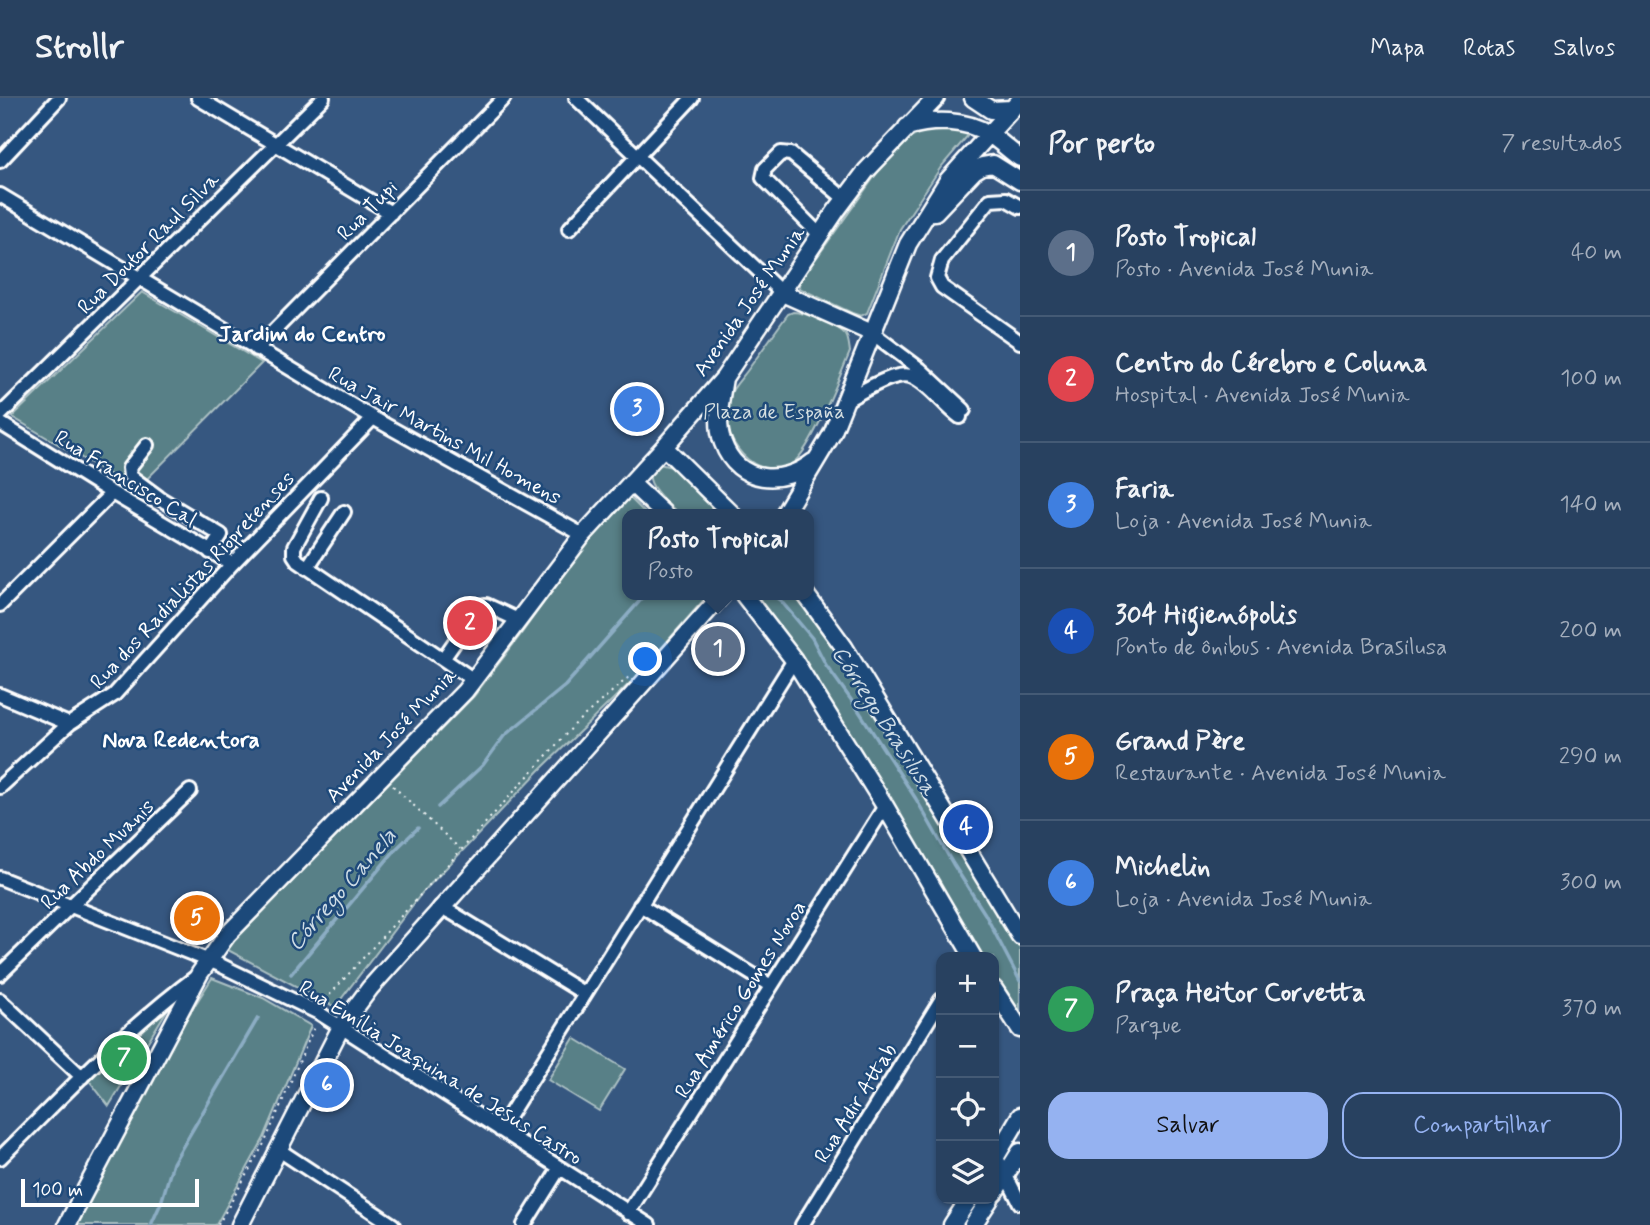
<!DOCTYPE html>
<html lang="pt">
<meta charset="utf-8">
<style>
:root{--surface:#284160;--page:#304866;--text:#f1f3f6;--muted:#a5afbd;--line:#445a75;--accent:#95b2f1}
body{margin:0;font-family:Mynerve,sans-serif;background:var(--page);color:var(--text)}
.controls{position:absolute;right:21px;bottom:21px;display:grid;overflow:hidden;border-radius:14px;box-shadow:0 2px 5px #0004}
.controls button{width:63px;height:63px;display:grid;place-items:center;padding:0;border:0;border-bottom:2px solid var(--line);background:var(--surface);color:var(--text);font:35px sans-serif}
.scale{position:absolute;left:21px;bottom:18px;width:178px;box-sizing:border-box;padding-left:7px;border:4px solid #fff;border-top:0;font-size:19px;line-height:24px;white-space:nowrap;color:#fff;-webkit-text-stroke:5px #1f4a7a;paint-order:stroke}
.you{position:absolute;left:646px;top:562px;width:24px;height:24px;margin:-18px;border:5px solid #fff;border-radius:50%;background:#1a73e8;box-shadow:0 0 0 10px #1a73e833}
.badge{display:grid;place-items:center;width:46px;height:46px;border-radius:50%;background:var(--accent);color:#fff;font-size:23px;font-weight:700}
.pin{position:absolute;translate:-50% -50%;border:4px solid #fff;box-shadow:0 2px 7px #0006}
.popup{position:absolute;left:622px;top:411px;width:192px;height:91px;box-sizing:border-box;display:grid;place-content:center;border-radius:14px;background:var(--surface);filter:drop-shadow(0 2px 5px #0005);font-size:23px;white-space:nowrap;color:var(--muted)}
.popup b{font-size:26px;color:var(--text)}
.popup::after{content:'';position:absolute;left:50%;top:100%;margin-left:-14px;border:14px solid transparent;border-top-color:var(--surface)}
.list{margin:0;padding:0;list-style:none}
h2{display:flex;justify-content:space-between;align-items:center;height:91px;margin:0;padding:0 28px;font-size:30px}
h2 small{font-size:23px;font-weight:400;color:var(--muted)}
.list li{display:grid;grid-template-columns:46px 1fr auto;gap:21px;align-items:center;box-sizing:border-box;height:126px;padding:0 28px;border-top:2px solid var(--line)}
.list b{display:block;font-size:26px;white-space:nowrap}
.list p{margin:0;font-size:23px;white-space:nowrap;color:var(--muted)}
.list em{font-size:23px;font-style:normal;color:var(--muted)}
.actions{display:flex;gap:14px;padding:21px 28px}
.actions a{flex:1;padding:16px 0;border:2px solid var(--accent);border-radius:21px;text-align:center;font-size:24px;color:var(--accent)}
.actions .main{background:var(--accent);color:#111}
.icon{flex:none;width:38px;height:38px;fill:none;stroke:currentColor;stroke-width:2;stroke-linecap:round;stroke-linejoin:round}
.map{position:relative;flex:none;width:1020px;height:1127px;overflow:hidden}
header{display:flex;align-items:center;gap:42px;box-sizing:border-box;height:98px;padding:0 35px;background:var(--surface);border-bottom:2px solid var(--line)}
header strong{font-size:33px}
nav{display:flex;gap:38px;margin-inline-start:auto;font-size:24px}
main{display:flex}
aside{flex:1;background:var(--surface)}
.map>svg:first-child{display:block}
.green{fill:#588087;stroke:#acc0c3;stroke-width:2}
.lines{fill:none;stroke-linecap:round;stroke-linejoin:round}
.stream{stroke:#8cadc4;stroke-width:3.5}
.minor-casing{stroke:#fff;stroke-width:18}
.major-casing{stroke:#fff;stroke-width:21}
.path{stroke:#fff;stroke-width:2;stroke-dasharray:2 5;stroke-linecap:butt}
.minor{stroke:#1f4a7a;stroke-width:12}
.major{stroke:#1f4a7a;stroke-width:16}
.labels{text-anchor:middle;stroke-width:5;stroke-linejoin:round;paint-order:stroke}
.street-label{font-size:21px;fill:#fff;stroke:#1f4a7a}
.park-label{font-size:21px;fill:#d5dfe1;stroke:#1f4a7a}
.neighbourhood-label{font-size:23px;font-weight:bold;fill:#fff;stroke:#1f4a7a}
.water-label{font-size:23px;font-style:italic;fill:#cfdde6;stroke:#1f4a7a}
</style>
<header>
<strong>Strollr</strong>
<nav><a>Mapa</a><a>Rotas</a><a>Salvos</a></nav>
</header>
<main>
<div class="map">
<svg width="1020" height="1127" viewBox="0 0 1020 1127">
<rect width="100%" height="100%" fill="#365780"/>
<filter id="ink" filterUnits="userSpaceOnUse"><feTurbulence type="fractalNoise" baseFrequency=".0143" numOctaves="2"/><feDisplacementMap in="SourceGraphic" scale="14" xChannelSelector="R" yChannelSelector="G"/><feConvolveMatrix kernelMatrix="1 2 1 2 8 2 1 2 1" color-interpolation-filters="sRGB"/></filter>
<g filter="url(#ink)">
<path class="green" d="M938,30L970,35L941,69L900,131L867,215L861,218L852,215L799,190L800,183L890,57C905,42 917,34 938,30Z
M142,194L262,265L136,392L12,319Z
M793,214C805,214 839,228 846,237C849,242 849,248 850,254C840,278 812,350 794,364C760,391 713,339 729,299C732,290 741,281 747,273C761,254 774,235 788,216Z
M659,366L672,369L722,416H679C671,408 644,386 651,375C653,371 656,369 659,366Z
M629,399L646,416H627V497H708L634,581L541,671L422,795L335,909L226,851L474,598L519,539L589,441Z
M757,497H800L828,539L891,644L1020,849V924L994,880V859H981L792,548Z
M212,880L263,900L311,928L264,1040L216,1127H74L188,918Z
M167,912L109,1008L88,981L132,939Z
M574,940L625,971L599,1013L548,982Z"/>
<g class="lines">
<path class="stream" d="M773,497L781,503L812,540L826,567L857,610L916,701L953,766L985,816L1020,883
M438,709L483,667L504,638L565,588L645,497
M291,876L396,751L418,730
M151,1127L161,1105L173,1065L258,920"/>
<defs>
<path id="minor" d="M198,0L391,115
M576,0L782,195
M0,63L59,0
M0,97L373,320L583,437
M1020,109L1006,101L990,102L942,162L937,180L942,189L1020,244
M569,131L692,0
M820,137L763,80L765,71L781,55L791,56L845,101
M872,235L920,271L964,312
M256,251L504,0
M846,302C862,294 896,271 913,279C931,287 944,308 960,319
M0,317L323,0
M0,325L112,395L232,466
M147,347L129,370L130,378L161,401L221,437L210,454
M321,400L294,449V457L298,463L474,582
M307,470L344,414
M0,507L112,395
M443,561L480,508L486,507L518,522
M0,597L69,626
M0,689L69,626L114,597L232,466L373,320
M0,780L220,867L319,915L649,1127
M640,807L771,888
M440,809L454,816L585,896
M0,876L190,693
M0,902L82,979
M500,1032L794,562
M279,1052L393,1127
M996,1058L1020,1105
M0,1060C64,997 125,931 197,878
M628,1115L885,708
M524,1127L559,1071
M802,1127L941,902"/>
<path id="major" d="M973,0L991,12L1012,11
M907,29C933,21 965,21 989,36C1000,43 1010,53 1020,60
M935,114L974,73L982,68L993,66L1020,83
M782,195L872,235
M724,280C721,300 715,325 723,345C738,386 783,388 813,364
M664,349L732,416
M631,385L664,416
M784,416L832,336L908,146L948,82L1020,2
M744,497L794,562L885,708L973,859
M806,497L844,549L1020,838
M994,891L1020,931
M994,1062L1020,1018
M994,1095L1020,1054
M67,1127L200,875L227,837L465,593L583,437L664,349L724,280L836,113L866,73L936,0
M240,1127L341,929L370,890L722,497
M952,1127L969,1101
M973,1127L990,1101"/>
</defs>
<use href="#minor" class="minor-casing"/>
<use href="#major" class="major-casing"/>
<path class="path" d="M393,688L460,751
M325,902L577,624L630,578
M218,1127L265,1044L315,927"/>
<use href="#minor" class="minor"/>
<use href="#major" class="major"/>
</g>
</g>
<g class="labels">
<g class="street-label">
<text transform="translate(367 112) rotate(-45)" y="7">Rua Tupi</text>
<text transform="translate(148 145) rotate(-45)" y="7">Rua Doutor Raul Silva</text>
<text transform="translate(749 203) rotate(-55)" y="7">Avenida José Munia</text>
<text transform="translate(445 337) rotate(29)" y="7">Rua Jair Martins Mil Homens</text>
<text transform="translate(126 380) rotate(32)" y="7">Rua Francisco Cal</text>
<text transform="translate(192 482) rotate(-47)" y="7">Rua dos Radialistas Riopretenses</text>
<text transform="translate(391 637) rotate(-46)" y="7">Avenida José Munia</text>
<text transform="translate(97 756) rotate(-44)" y="7">Rua Abdo Muanis</text>
<text transform="translate(740 901) rotate(-58)" y="7">Rua Américo Gomes Novoa</text>
<text transform="translate(441 974) rotate(32)" y="7">Rua Emília Joaquina de Jesus Castro</text>
<text transform="translate(855 1005) rotate(-58)" y="7">Rua Adir Attab</text>
</g>
<g class="park-label">
<text x="774" y="320">Plaza de España</text>
</g>
<g class="neighbourhood-label">
<text x="302" y="243">Jardim do Centro</text>
<text x="181" y="649">Nova Redentora</text>
</g>
<g class="water-label">
<text transform="translate(885 622) rotate(57)" y="8">Córrego Brasilusa</text>
<text transform="translate(341 791) rotate(-49)" y="8">Córrego Canela</text>
</g>
</g>
</svg>
<div class="controls">
<button>+</button>
<button>−</button>
<button><svg class="icon" aria-label="locate" viewBox="0 0 24 24"><circle cx="12" cy="12" r="6"/><path d="M12 2v4M12 18v4M2 12h4M18 12h4"/></svg></button>
<button><svg class="icon" aria-label="layers" viewBox="0 0 24 24"><path d="M12 4l9 5-9 5-9-5zM3 14l9 5 9-5"/></svg></button>
</div>
<div class="scale">100 m</div>
<div class="you"></div>
<div class="pin badge" style="left:718px;top:551px;background:#5c6f8a">1</div>
<div class="popup"><b>Posto Tropical</b>Posto</div>
<div class="pin badge" style="left:470px;top:525px;background:#e0444e">2</div>
<div class="pin badge" style="left:637px;top:311px;background:#3f7fe0">3</div>
<div class="pin badge" style="left:966px;top:729px;background:#1a4fb4">4</div>
<div class="pin badge" style="left:197px;top:820px;background:#e8710a">5</div>
<div class="pin badge" style="left:327px;top:987px;background:#3f7fe0">6</div>
<div class="pin badge" style="left:124px;top:960px;background:#2e9e5b">7</div>
</div>
<aside>
<h2>Por perto<small>7 resultados</small></h2>
<ul class="list">
<li><span class="badge" style="background:#5c6f8a">1</span><div><b>Posto Tropical</b><p>Posto · Avenida José Munia</p></div><em>40 m</em></li>
<li><span class="badge" style="background:#e0444e">2</span><div><b>Centro do Cérebro e Coluna</b><p>Hospital · Avenida José Munia</p></div><em>100 m</em></li>
<li><span class="badge" style="background:#3f7fe0">3</span><div><b>Faria</b><p>Loja · Avenida José Munia</p></div><em>140 m</em></li>
<li><span class="badge" style="background:#1a4fb4">4</span><div><b>304 Higienópolis</b><p>Ponto de ônibus · Avenida Brasilusa</p></div><em>200 m</em></li>
<li><span class="badge" style="background:#e8710a">5</span><div><b>Grand Père</b><p>Restaurante · Avenida José Munia</p></div><em>290 m</em></li>
<li><span class="badge" style="background:#3f7fe0">6</span><div><b>Michelin</b><p>Loja · Avenida José Munia</p></div><em>300 m</em></li>
<li><span class="badge" style="background:#2e9e5b">7</span><div><b>Praça Heitor Corvetta</b><p>Parque</p></div><em>370 m</em></li>
</ul>
<div class="actions"><a class="main">Salvar</a><a>Compartilhar</a></div>
</aside>
</main>
